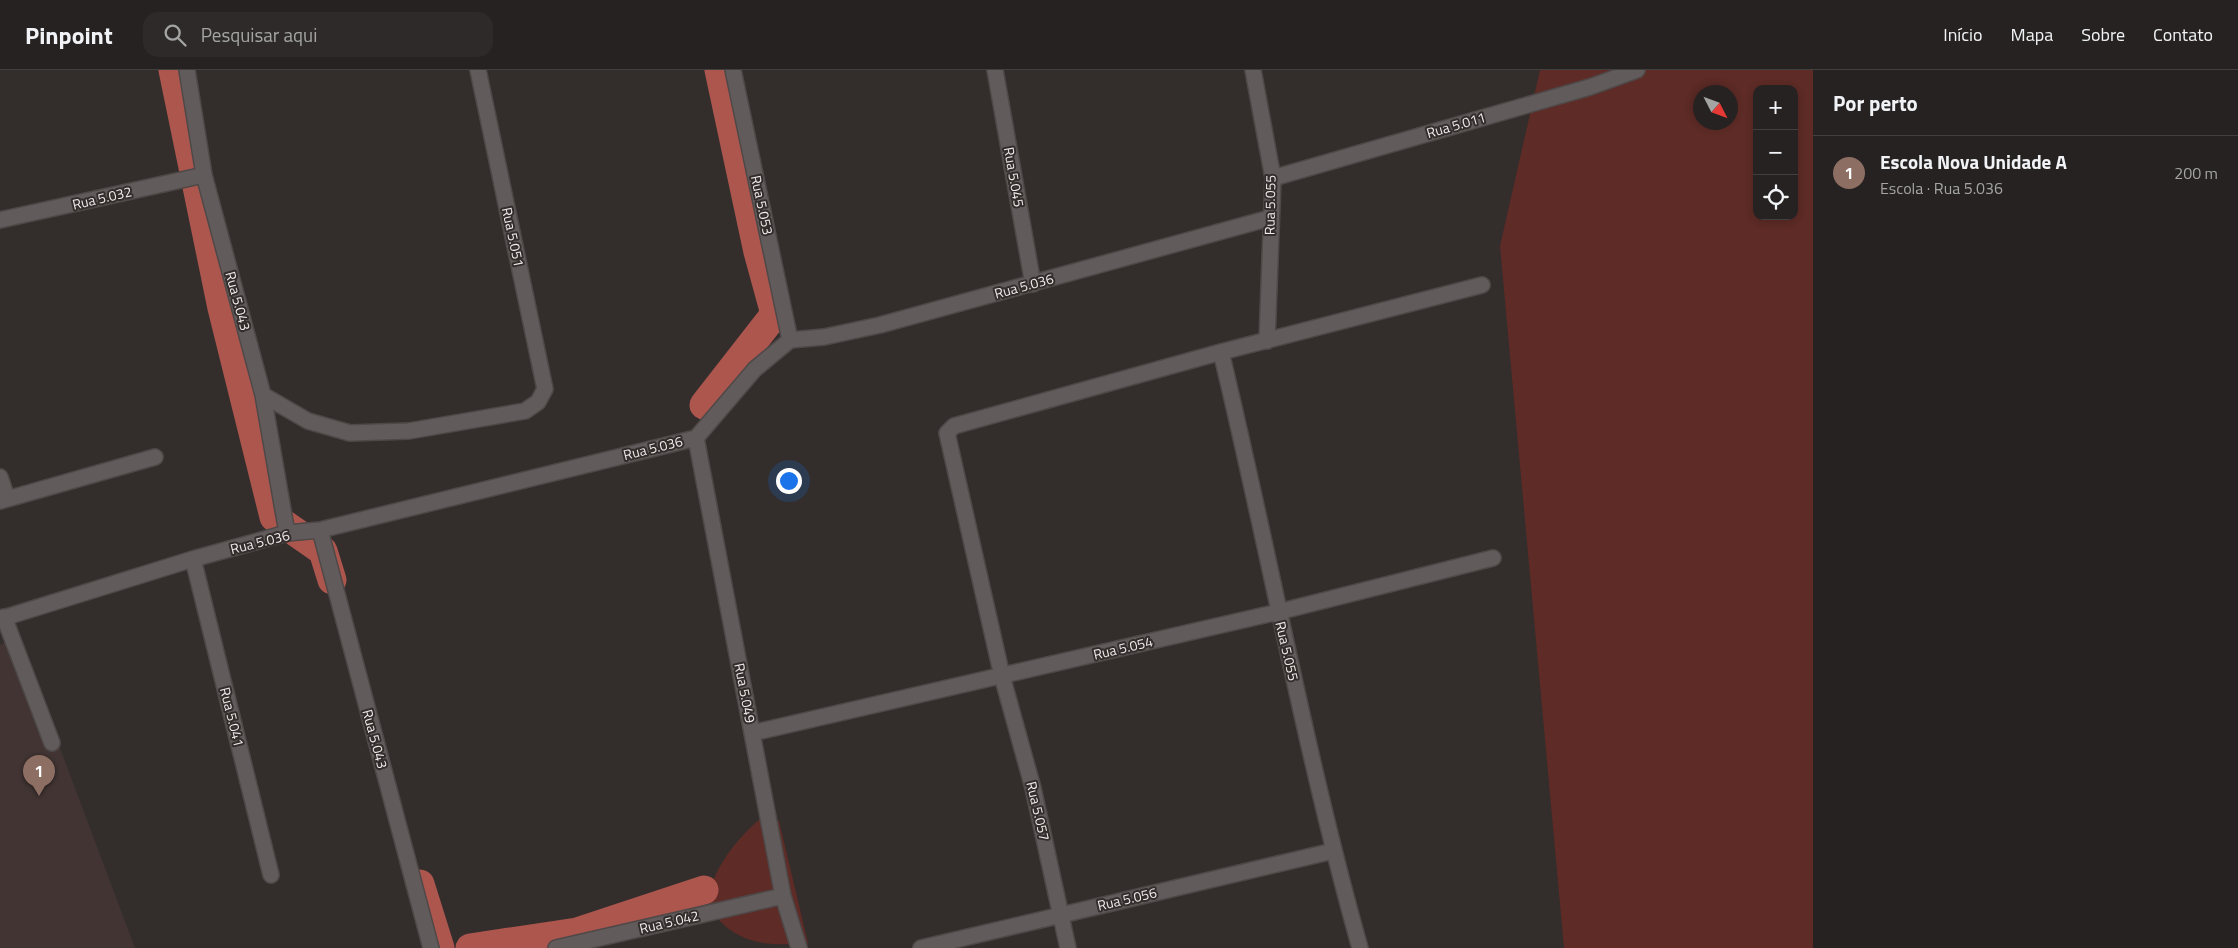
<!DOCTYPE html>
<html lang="pt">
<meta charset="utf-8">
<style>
:root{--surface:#262221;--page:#2e2a2a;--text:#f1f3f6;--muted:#a4a4a5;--line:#423f3f;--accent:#d93025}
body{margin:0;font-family:"Titillium Web",sans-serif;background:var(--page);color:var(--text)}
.controls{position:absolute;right:15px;top:15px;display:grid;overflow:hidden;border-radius:10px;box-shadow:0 2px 8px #0003}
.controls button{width:45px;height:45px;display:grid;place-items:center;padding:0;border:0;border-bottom:1px solid var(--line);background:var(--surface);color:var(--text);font:25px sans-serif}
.compass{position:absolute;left:1693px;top:15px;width:45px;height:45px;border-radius:50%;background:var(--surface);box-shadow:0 2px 8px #0003;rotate:132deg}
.you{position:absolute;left:788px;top:410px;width:18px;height:18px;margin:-12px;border:4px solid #fff;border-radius:50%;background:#1a73e8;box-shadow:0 0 0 8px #1a73e833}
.badge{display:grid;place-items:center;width:32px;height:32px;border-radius:50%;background:var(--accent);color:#fff;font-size:16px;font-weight:700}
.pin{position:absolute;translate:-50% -41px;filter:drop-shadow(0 1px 2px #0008)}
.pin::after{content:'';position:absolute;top:26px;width:18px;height:15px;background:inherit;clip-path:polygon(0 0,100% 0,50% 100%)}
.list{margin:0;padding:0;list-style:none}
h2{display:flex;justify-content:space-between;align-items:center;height:65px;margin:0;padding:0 20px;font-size:21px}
h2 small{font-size:16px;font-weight:400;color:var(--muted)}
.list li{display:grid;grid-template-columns:32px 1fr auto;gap:15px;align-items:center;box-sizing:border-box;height:75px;padding:0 20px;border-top:1px solid var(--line)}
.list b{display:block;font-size:19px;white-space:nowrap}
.list p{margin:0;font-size:16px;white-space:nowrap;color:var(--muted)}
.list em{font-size:16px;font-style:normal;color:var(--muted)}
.icon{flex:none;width:28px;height:28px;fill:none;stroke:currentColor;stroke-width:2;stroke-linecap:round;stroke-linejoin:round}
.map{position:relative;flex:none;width:1813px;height:878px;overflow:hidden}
header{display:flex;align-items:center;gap:30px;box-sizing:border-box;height:70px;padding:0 25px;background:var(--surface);border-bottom:1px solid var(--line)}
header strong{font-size:24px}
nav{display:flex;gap:28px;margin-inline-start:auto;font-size:18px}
.search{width:350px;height:45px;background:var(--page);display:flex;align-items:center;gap:12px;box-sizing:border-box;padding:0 18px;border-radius:15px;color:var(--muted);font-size:19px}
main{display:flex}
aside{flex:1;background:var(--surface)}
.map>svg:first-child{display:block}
.built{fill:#413433}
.green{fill:#5e2b26;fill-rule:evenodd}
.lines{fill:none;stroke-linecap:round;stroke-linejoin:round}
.canal{stroke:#ad564e;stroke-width:29}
.street-casing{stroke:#4e4948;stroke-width:18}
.street{stroke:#625b5b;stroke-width:15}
.labels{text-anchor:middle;stroke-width:4;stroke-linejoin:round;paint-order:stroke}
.street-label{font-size:14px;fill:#f0ecec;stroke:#332d2c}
</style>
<header>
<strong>Pinpoint</strong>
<div class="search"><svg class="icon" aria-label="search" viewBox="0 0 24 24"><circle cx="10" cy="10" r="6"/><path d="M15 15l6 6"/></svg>Pesquisar aqui</div>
<nav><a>Início</a><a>Mapa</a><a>Sobre</a><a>Contato</a></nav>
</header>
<main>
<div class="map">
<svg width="1813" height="878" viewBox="0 0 1813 878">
<rect width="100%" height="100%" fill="#332d2c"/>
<path class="built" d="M18,566L135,878H0V575Z"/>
<path class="green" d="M1540,0H1813V878H1564L1500,176ZM1757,19H1794V146H1757ZM1700,22H1730V52H1700Z
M759,750L779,751L808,873C777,876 744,876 721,852C718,849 713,845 711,841C701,811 738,767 759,750Z"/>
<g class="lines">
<path class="canal" d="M173,0L222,238L274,447L323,481L332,510
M704,335L775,244L758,182L719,0
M420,814L440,878
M470,878L577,862L704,820"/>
<defs>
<path id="street" d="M187,0L204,105L263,325L287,463
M733,0L790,270
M995,0L1033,214
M1253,0L1273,108L1267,271
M1273,108L1590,17L1637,0
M0,150L204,105
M1221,282C1269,481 1305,682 1360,878
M263,325L308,351L350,363L409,361L525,341L538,332L545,319L478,0
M696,368L783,826L799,878
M0,407L7,428
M0,431L155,387
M320,460L431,878
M193,489L271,805
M4,547L52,673
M0,549L193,489L287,463L320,460L696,368L755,299L790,270L824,267L880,255L1270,148
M752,663L1278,542L1493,488
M556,878L783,826
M921,878L1333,781
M1068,878L1033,718L1002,606L947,363L954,356L1221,282L1482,215"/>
</defs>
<use href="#street" class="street-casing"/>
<use href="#street" class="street"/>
</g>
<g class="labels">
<g class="street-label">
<text transform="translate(1456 55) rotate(-16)" y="5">Rua 5.011</text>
<text transform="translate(1014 107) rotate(80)" y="5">Rua 5.045</text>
<text transform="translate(102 128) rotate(-13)" y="5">Rua 5.032</text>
<text transform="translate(762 135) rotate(78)" y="5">Rua 5.053</text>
<text transform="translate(1270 135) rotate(-89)" y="5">Rua 5.055</text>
<text transform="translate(513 167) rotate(78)" y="5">Rua 5.051</text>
<text transform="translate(1024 216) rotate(-15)" y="5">Rua 5.036</text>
<text transform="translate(238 231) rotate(75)" y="5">Rua 5.043</text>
<text transform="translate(653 378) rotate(-14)" y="5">Rua 5.036</text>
<text transform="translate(260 472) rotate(-14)" y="5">Rua 5.036</text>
<text transform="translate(1123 578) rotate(-13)" y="5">Rua 5.054</text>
<text transform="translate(1287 581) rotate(77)" y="5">Rua 5.055</text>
<text transform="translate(745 623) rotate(79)" y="5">Rua 5.049</text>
<text transform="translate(232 647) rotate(76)" y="5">Rua 5.041</text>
<text transform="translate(375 669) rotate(75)" y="5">Rua 5.043</text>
<text transform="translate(1038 741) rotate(77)" y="5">Rua 5.057</text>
<text transform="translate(1127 829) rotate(-13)" y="5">Rua 5.056</text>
<text transform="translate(669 852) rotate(-13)" y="5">Rua 5.042</text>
</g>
</g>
</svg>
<div class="controls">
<button>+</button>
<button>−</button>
<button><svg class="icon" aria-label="locate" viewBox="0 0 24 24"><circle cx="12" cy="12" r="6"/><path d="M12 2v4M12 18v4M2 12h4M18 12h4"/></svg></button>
</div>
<svg class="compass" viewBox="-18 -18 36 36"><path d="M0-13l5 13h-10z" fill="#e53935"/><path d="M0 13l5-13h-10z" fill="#a4a4a5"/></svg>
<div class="you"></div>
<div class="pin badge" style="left:39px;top:726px;background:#8d6e63">1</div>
</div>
<aside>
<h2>Por perto<small></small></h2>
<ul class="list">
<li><span class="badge" style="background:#8d6e63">1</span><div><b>Escola Nova Unidade A</b><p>Escola · Rua 5.036</p></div><em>200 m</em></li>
</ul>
</aside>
</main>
